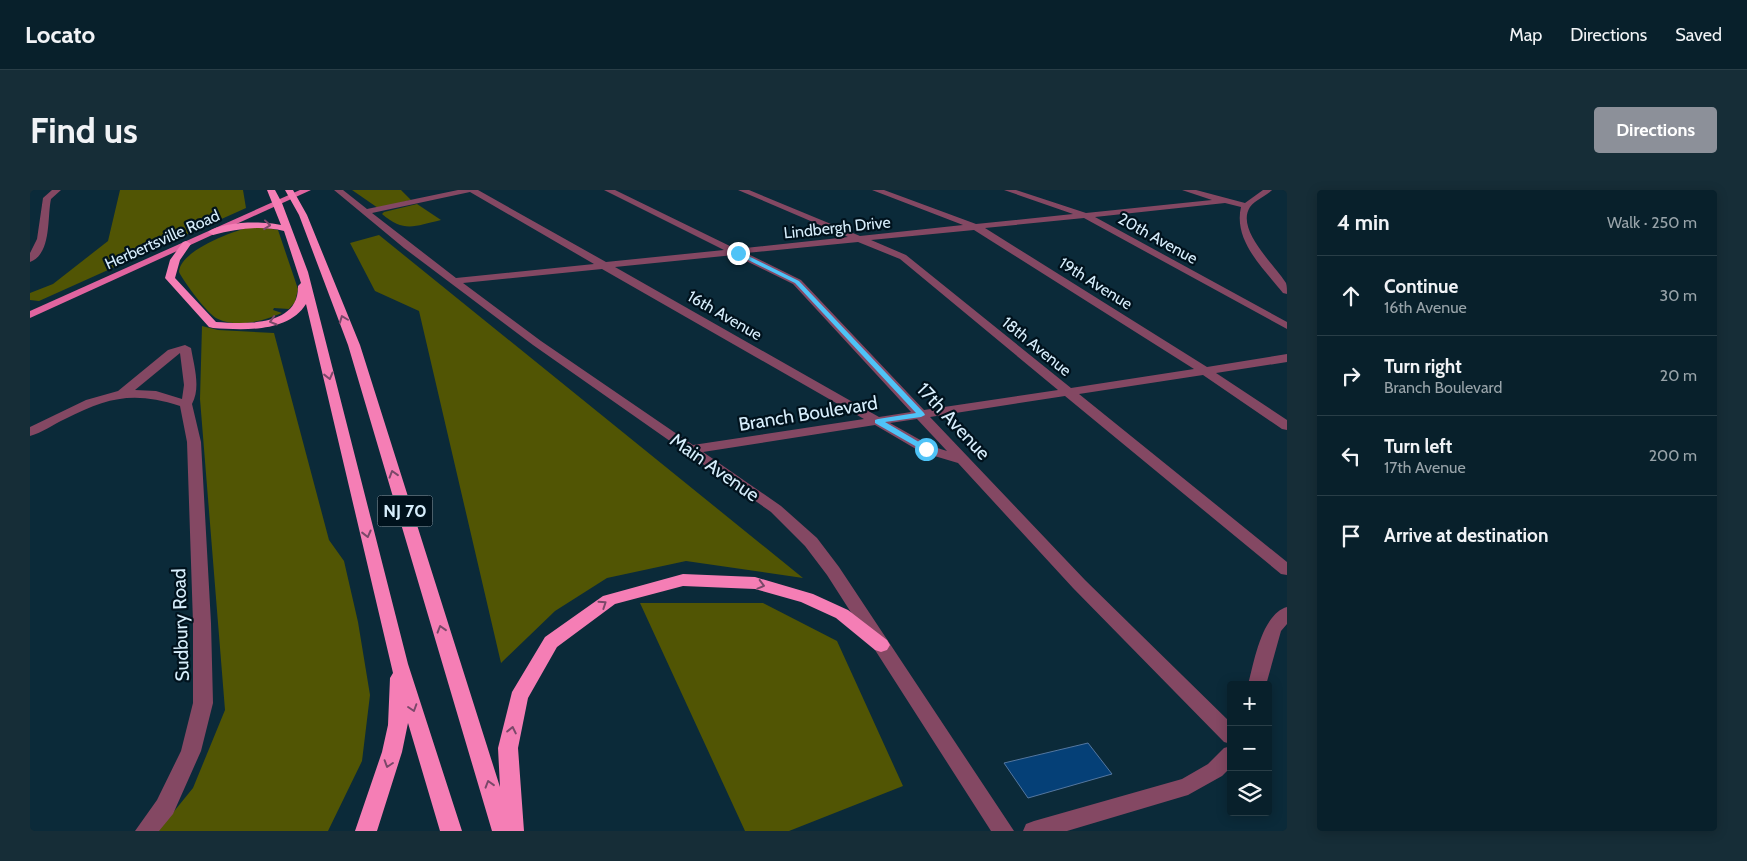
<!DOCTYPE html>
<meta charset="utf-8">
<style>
:root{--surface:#08202b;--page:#162d37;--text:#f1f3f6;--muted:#98a3a9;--line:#293e47;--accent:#8c9099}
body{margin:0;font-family:Cabin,sans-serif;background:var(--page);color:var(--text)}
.controls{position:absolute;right:15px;bottom:15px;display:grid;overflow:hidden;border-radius:5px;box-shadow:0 2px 12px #0003}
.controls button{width:45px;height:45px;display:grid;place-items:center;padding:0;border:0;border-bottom:1px solid var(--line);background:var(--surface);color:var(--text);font:25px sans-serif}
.stop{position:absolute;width:15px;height:15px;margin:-11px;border:4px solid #4fc3f7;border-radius:50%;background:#fff}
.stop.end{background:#4fc3f7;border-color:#fff;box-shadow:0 1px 5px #0008}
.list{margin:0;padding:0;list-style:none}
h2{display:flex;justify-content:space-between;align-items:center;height:65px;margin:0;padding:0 20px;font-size:21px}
h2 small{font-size:16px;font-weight:400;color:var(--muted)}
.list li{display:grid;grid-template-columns:32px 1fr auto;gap:15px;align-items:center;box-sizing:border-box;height:80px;padding:0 20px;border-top:1px solid var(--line)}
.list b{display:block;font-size:19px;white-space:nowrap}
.list p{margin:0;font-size:16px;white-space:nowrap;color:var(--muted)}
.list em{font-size:16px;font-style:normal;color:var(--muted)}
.icon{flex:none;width:28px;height:28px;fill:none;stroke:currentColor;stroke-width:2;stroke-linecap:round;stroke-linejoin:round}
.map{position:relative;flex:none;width:1257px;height:641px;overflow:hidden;border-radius:5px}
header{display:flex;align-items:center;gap:30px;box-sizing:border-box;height:70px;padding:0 25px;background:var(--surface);border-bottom:1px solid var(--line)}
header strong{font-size:24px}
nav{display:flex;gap:28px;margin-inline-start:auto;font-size:18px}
.intro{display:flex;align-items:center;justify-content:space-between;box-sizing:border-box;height:120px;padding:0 30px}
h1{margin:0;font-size:35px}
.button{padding:12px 22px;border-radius:5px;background:var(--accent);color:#fff;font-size:18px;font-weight:700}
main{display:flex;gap:30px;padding:0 30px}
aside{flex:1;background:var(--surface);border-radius:5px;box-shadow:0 2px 12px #0003}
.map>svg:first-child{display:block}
.green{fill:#515504}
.building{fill:#054077;stroke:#5477a0}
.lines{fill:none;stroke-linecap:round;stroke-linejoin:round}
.minor{fill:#844863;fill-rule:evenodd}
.major{fill:#e0649f;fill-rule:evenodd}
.highway{fill:#f57eb5;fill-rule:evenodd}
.oneway{stroke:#7a4869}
.route{fill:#4fc3f7}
.labels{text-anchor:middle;stroke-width:4.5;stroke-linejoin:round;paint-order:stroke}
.far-street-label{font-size:16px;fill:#d7eefc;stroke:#00121d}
.shield{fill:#00121d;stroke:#96acb9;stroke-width:1}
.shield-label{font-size:18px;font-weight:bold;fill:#d7eefc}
.street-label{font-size:19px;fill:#d7eefc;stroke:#00121d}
</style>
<header>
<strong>Locato</strong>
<nav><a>Map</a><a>Directions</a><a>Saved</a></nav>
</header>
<div class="intro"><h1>Find us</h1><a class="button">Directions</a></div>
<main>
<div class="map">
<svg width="1257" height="641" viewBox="0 0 1257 641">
<rect width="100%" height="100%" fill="#0b2a39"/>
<path class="green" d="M90,0H213L216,18L9,111L0,110V103L23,94L78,51Z
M322,0H371L381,10L348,18Z
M387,14L411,30C385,36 374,43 352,24L354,22Z
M225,36L248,40L268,99L265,112L259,119L244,118L243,120L252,123C234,131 207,138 188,129C178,125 154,92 149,82C150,60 205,40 225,36Z
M349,45L773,388L656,371L577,388L525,421L471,473L389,121L345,101L320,53Z
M172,136L188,140L244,143L299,350L314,371L328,432L340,505L332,571L298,641H128L163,598L195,520L170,209Z
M610,413H733L807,451L873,596L759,641H715Z"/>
<path class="building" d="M1058,553L1082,584L998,608L974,573Z"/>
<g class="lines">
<path class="minor" d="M22,0H31L21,9C17,27 22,64 0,72V63L7,49L13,8Z
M304,0H313L337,19L428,0H448L576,72L694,60L574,0H585L706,59L818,47L708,0H719L830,46L933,35L842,0H854L946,34L1043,24L974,0H986L1056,23L1182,10L1152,0H1166L1215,13L1233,0H1242C1236,6 1225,10 1220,17C1205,40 1246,76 1256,93C1257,96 1257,100 1257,104L1253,103C1234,79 1203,51 1211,17L1195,13L1065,27L1257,132V139L1054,28L955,38L1177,177L1257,164V172L1186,183L1257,230V240L1252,239L1173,185L1049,204L1257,372V385L1251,384L1035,206L900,227L1055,390L1201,533V554L1194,552L1043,398L928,273L891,262L845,235L673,262L751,316L787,348L809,377L984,641H961L797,385L775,356L741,322L503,155L374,58ZM440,2L564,74L426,88L342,23ZM944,40L1164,179L1041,198L876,65L841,50ZM828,52L870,69L1028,200L894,220L771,90L716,63ZM704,65L763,94L881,222L849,227L585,77ZM572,79L834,229L663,255L511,151L433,93ZM887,229L917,261L901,256L860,233Z
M155,155L161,158C164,176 171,197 162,214L171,252L181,433L183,513L171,561L143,624L129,641H105L127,610L151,561L163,513V433L157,252L150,216C104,201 78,207 35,229C24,234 12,243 0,246V237L56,210L88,201L138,160ZM150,163L154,195L152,209L126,201L105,200Z
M1257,417V434L1251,441L1236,495H1218C1224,472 1232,424 1257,417Z
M1201,556V577L1192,586L1158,605L1037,641H993L996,634L1004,631L1152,589L1178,574L1194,558Z"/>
<path class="major" d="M270,0H281L0,128V121Z"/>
<path class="highway" d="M237,0H245L252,13L278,82L378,474L432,641H410L378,533L372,562L347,641H325L352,562L358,535L360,488L363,483L276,114C258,143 213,140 183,138L179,137L135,88L140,70L153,52L156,51L161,54L150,70L145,88L186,132C215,134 269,137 268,96L271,93L254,41C229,35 207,39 183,45L178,42C193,31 234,31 251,35Z
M255,0H263L277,25L330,155L470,597L468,558L482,502L515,447L573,406L653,384L725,387L783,404L818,420L857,450L860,455L857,460L851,462L845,460L806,428L771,412L725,399L653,396L585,414L527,457L498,508L488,558L494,641H462L318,155L269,25Z"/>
</g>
<defs><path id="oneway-chevron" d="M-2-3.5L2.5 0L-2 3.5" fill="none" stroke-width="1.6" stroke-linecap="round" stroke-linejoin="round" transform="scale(1.25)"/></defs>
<g class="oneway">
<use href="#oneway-chevron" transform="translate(237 35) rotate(6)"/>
<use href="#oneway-chevron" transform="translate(313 129) rotate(-111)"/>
<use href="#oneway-chevron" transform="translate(243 131) rotate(164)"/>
<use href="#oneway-chevron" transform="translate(299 186) rotate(76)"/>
<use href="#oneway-chevron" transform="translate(363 284) rotate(-107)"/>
<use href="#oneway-chevron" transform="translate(337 344) rotate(76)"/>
<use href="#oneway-chevron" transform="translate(731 395) rotate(15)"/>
<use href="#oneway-chevron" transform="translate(573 414) rotate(-34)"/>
<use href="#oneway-chevron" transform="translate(411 439) rotate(-107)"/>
<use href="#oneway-chevron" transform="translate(383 518) rotate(72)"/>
<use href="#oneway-chevron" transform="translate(482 540) rotate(-78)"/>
<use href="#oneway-chevron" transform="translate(358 574) rotate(108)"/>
<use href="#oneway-chevron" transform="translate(459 594) rotate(-107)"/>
</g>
<path class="route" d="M706,62H710L769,91L894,223L895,225L891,227L855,232L899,258V261H894L845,233V230L848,229L886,223L765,93L706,64Z"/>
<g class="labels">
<g class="far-street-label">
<text transform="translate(807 37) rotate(-6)" y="6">Lindbergh Drive</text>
<text transform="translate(1128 48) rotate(29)" y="6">20th Avenue</text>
<text transform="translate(132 49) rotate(-24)" y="6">Herbertsville Road</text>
<text transform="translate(1066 93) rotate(32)" y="6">19th Avenue</text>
<text transform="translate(695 125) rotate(30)" y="6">16th Avenue</text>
<text transform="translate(1007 156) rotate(39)" y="6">18th Avenue</text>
</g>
<rect class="shield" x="347.5" y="305.5" width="55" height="31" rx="4"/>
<g class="shield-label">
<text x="375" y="327">NJ 70</text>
</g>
<g class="street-label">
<text transform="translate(778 223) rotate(-9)" y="7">Branch Boulevard</text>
<text transform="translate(924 231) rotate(47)" y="7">17th Avenue</text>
<text transform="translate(685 277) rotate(35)" y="7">Main Avenue</text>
<text transform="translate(150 435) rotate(-92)" y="7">Sudbury Road</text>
</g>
</g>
</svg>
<div class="controls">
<button>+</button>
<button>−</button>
<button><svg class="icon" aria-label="layers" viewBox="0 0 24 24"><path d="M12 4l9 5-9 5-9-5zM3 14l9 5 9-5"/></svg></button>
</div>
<div class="stop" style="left:896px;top:259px"></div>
<div class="stop end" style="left:708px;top:63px"></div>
</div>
<aside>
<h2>4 min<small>Walk · 250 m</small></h2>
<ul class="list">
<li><svg class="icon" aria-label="ahead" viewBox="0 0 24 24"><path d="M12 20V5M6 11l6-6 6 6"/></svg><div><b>Continue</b><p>16th Avenue</p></div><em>30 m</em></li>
<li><svg class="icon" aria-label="right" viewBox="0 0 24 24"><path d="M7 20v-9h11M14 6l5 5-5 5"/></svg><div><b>Turn right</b><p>Branch Boulevard</p></div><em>20 m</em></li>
<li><svg class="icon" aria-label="left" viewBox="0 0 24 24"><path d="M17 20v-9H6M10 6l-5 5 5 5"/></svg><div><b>Turn left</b><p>17th Avenue</p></div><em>200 m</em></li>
<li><svg class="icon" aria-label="arrive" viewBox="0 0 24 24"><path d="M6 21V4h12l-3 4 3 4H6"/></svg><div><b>Arrive at destination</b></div></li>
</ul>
</aside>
</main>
